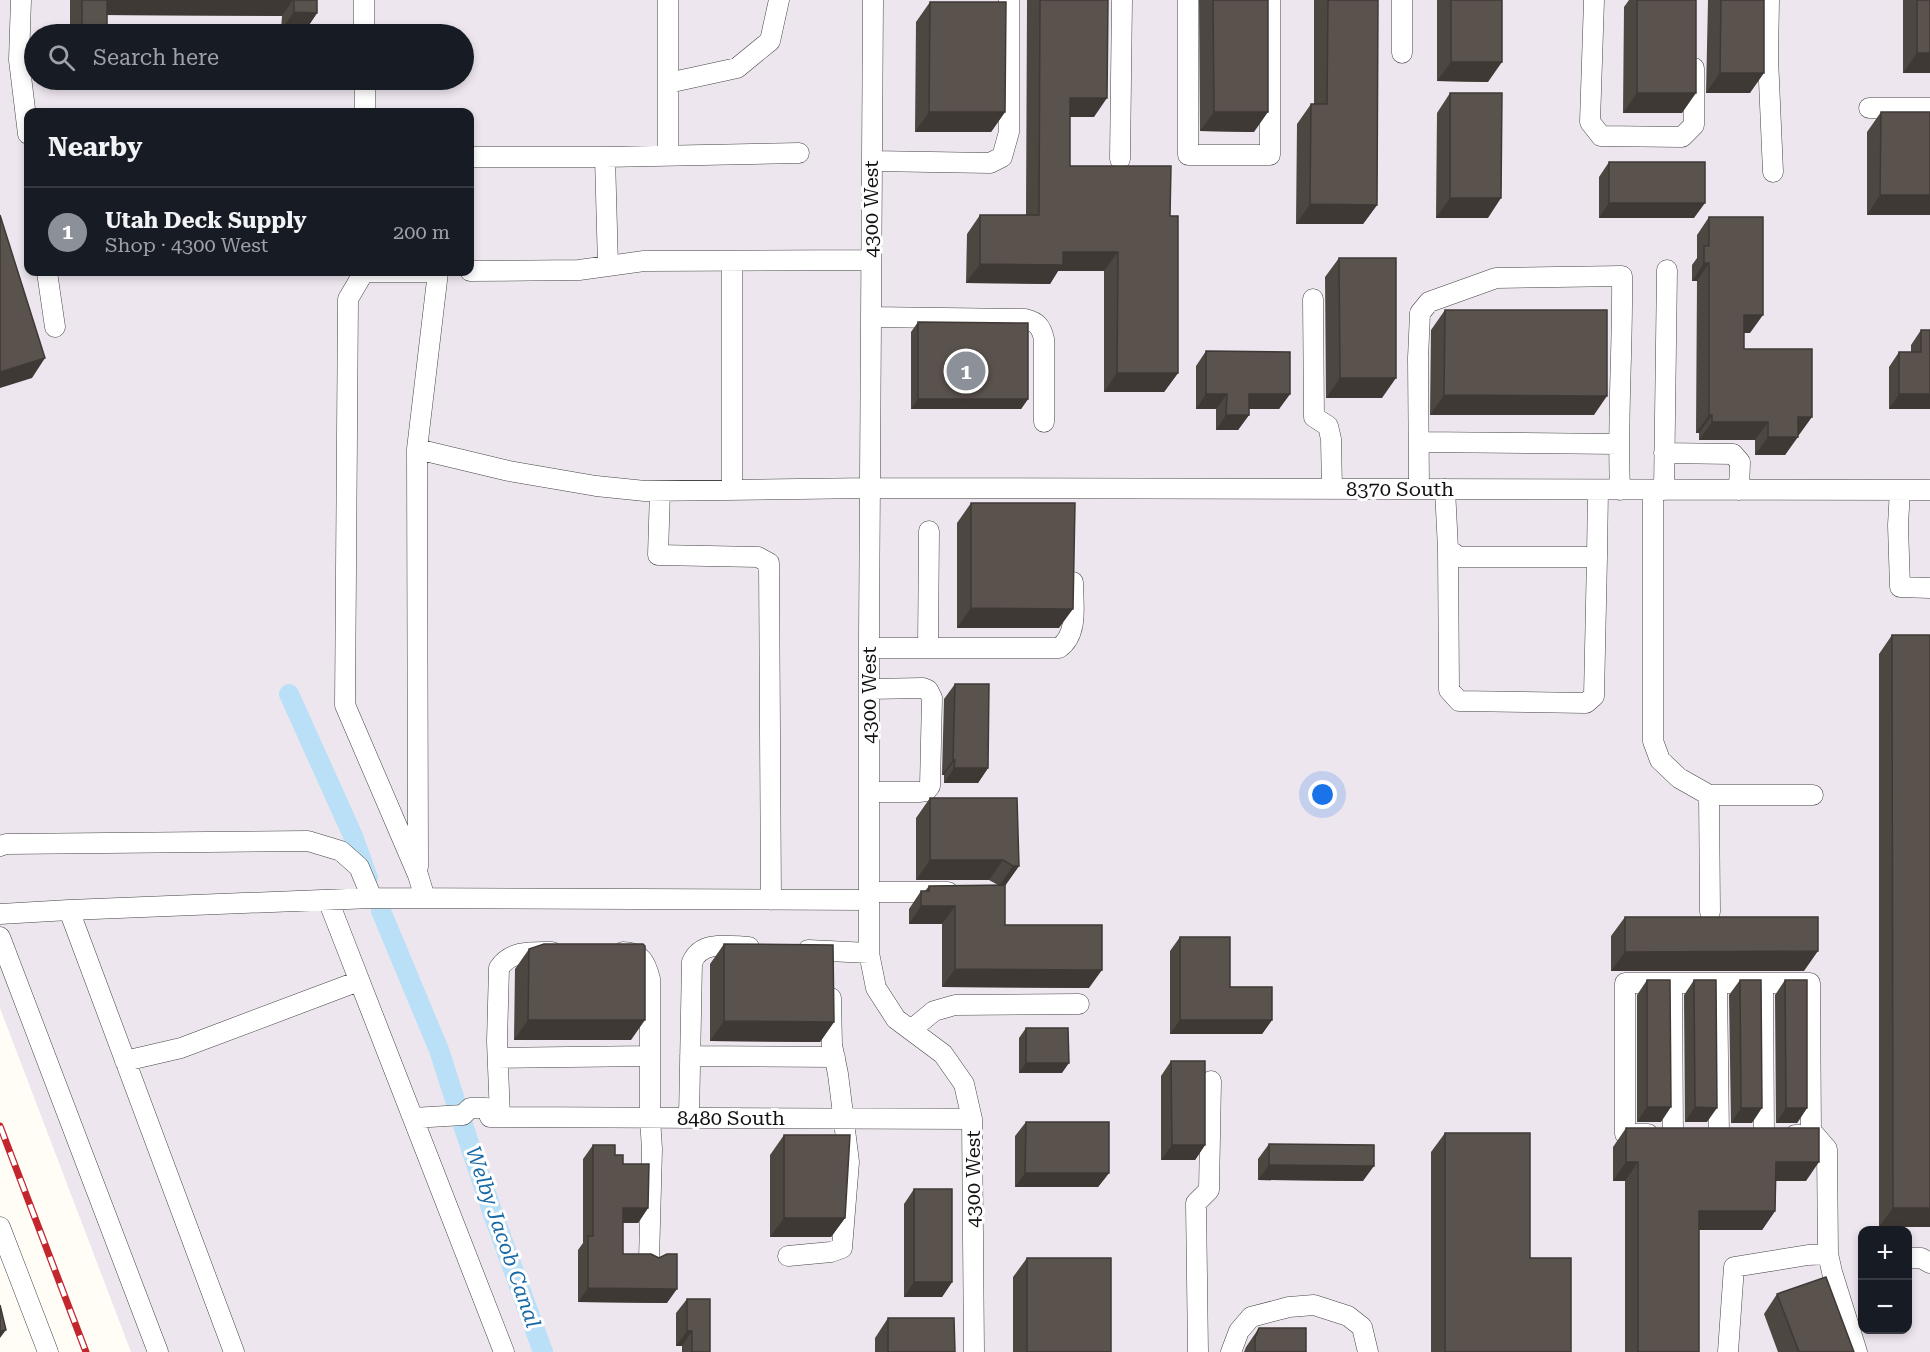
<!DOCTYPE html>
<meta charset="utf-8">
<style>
:root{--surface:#171b24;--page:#242831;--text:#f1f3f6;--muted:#9ea1a6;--line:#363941;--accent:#8c9099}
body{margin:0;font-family:"Roboto Serif",serif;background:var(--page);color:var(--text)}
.controls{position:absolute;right:18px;bottom:18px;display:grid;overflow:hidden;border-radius:12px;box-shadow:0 3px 9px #0003}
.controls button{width:54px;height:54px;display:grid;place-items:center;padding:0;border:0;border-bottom:2px solid var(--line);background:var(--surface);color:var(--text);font:30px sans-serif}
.you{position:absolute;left:1323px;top:795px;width:21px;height:21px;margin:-15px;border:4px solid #fff;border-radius:50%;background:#1a73e8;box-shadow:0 0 0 9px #1a73e833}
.badge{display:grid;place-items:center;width:39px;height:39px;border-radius:50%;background:var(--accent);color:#fff;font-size:20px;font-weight:700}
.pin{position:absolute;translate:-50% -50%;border:3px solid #fff;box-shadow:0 2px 6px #0006}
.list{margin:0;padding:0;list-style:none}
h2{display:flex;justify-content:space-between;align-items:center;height:78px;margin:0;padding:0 24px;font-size:26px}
h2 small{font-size:20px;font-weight:400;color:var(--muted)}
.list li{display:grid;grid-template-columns:39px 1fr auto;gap:18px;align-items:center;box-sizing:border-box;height:90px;padding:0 24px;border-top:2px solid var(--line)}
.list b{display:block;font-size:22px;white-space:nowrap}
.list p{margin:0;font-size:20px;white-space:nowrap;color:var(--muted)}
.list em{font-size:20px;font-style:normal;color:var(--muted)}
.icon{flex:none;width:33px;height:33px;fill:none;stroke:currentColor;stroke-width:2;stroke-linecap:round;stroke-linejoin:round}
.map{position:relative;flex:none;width:1930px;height:1352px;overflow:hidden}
.search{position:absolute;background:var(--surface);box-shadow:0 3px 9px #0003;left:24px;top:24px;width:450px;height:66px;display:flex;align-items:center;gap:15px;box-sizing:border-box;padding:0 21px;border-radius:33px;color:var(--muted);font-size:22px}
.panel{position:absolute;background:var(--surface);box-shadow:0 3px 9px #0003;left:24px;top:108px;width:450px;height:168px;border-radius:12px}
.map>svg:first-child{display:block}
.industrial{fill:#eee6ef;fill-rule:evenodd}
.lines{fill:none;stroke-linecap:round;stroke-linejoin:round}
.canal{stroke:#b9e0f7;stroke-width:20}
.minor-casing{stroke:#444;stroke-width:21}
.minor{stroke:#fff;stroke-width:20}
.rail-casing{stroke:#c4262e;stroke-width:7}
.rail{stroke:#fff;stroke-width:4.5;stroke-dasharray:14;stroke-linecap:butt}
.wall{fill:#4d4742}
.shaded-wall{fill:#3f3936}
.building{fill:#5a524d;stroke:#3f3936;stroke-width:1.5}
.labels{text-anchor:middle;stroke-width:6;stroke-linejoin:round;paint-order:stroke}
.street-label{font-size:20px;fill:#111;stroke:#fff}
.water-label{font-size:21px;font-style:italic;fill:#1768a6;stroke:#fff}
</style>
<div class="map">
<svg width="1930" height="1352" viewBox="0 0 1930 1352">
<rect width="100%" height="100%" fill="#fffdf5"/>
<path class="industrial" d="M0,0H1930V1352H131L0,1008ZM34,34H464V80H34ZM28,112H470V272H28ZM1862,1230H1908V1330H1862Z"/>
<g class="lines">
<path class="canal" d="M289,694L353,836L368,878
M381,911L439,1050L455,1100
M462,1122L493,1214L543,1352"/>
<defs>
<path id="minor" d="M21,0L19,60L28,134
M364,0V34
M668,0V156
M873,0L869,639V953L876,988L896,1019L943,1054L964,1084L972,1119L974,1352
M1188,0V155H1270V0
M1402,0V53
M1594,0L1590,122L1601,136L1682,137L1694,125V68
M1769,0L1768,58L1773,172
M365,80V112
M668,83L737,68L770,41L779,0
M1869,108H1930
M470,157H605L608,266
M605,157L799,153
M1120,159L1122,0
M872,161L990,163L1002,157L1009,132V0
M470,271L579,270L644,261L871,260
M47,272L55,327
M364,272L348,299L345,705L418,875L425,898
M364,272H427
M438,272L417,449L509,471L596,486L645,491L870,488L1930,490
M1313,299L1314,417L1328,426L1331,439L1332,489
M871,317L1025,319C1037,322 1041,326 1044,339V422
M1419,442L1618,444
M417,449L418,867
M1664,453L1733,454L1740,462L1739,490
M1419,489L1418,358L1420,313L1429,302L1496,278L1622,276C1623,347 1617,418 1620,490
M1445,489L1448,549L1459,557H1597L1598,490
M732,490V261
M1653,490V741L1660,760L1679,778L1709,795H1813
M1664,490L1667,270
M1900,490L1898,525L1900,587L1930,588
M660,491L658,555L758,557L769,563L771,900
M1448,549L1449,690L1459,701L1586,703L1594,696L1597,557
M869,648H1059C1079,634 1073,604 1073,582
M928,648L929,531
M869,689L923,688L928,690L932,698L930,786L926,791L919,792H869
M1709,795L1710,912
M0,846L6,844L308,841L341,851L359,867L372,898
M869,892H948
M328,900L504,1352
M69,910L372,898L869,900
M0,914L69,910L234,1352
M0,937L158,1352
M808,950L869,953
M623,952C641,952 646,963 650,979V1118L652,1149L649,1260
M1672,983L1673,1134
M1717,983L1719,1134
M1763,983L1764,1135
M911,1030L934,1011L955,1005L1079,1004
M690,1056L835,1057
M498,1058L650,1056
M125,1061L181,1048L359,981
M490,1117L972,1119
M500,1117L497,1041L499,968C511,950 532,952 552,952
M413,1118L463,1115L470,1108H486L490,1117
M689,1118L692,962C702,940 728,946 749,947
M1648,1134H1625V983H1810L1811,1135
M1795,1135H1815L1827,1149L1828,1254L1832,1272L1857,1352
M0,1227L48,1352
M788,1256L831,1252L842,1248L849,1162L838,1074L832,1045L831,998
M1908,1258H1921L1930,1263
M1198,1352L1196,1203L1209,1190L1211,1081
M1231,1352L1239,1331L1251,1317L1289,1307L1314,1305L1348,1316L1362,1327L1368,1352
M1728,1352L1734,1267L1808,1255L1828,1254"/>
</defs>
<use href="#minor" class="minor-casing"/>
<use href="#minor" class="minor"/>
<defs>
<path id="rail" d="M0,1126L86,1352"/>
</defs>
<use href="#rail" class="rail-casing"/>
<use href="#rail" class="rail"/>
</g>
<path class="wall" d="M70,0H317V13L305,31L281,30L282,16L107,15V34H70Z
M1027,0H1108L1094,117H1070V166L1170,216L1178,373L1164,392H1104V271H1058L1050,284L966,283L967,234L980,215H1026Z
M1199,0H1268L1254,132L1200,131Z
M1314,0H1378L1377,205L1363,224H1296L1297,124L1311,104H1314Z
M1437,0H1502L1488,82L1437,81Z
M1629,0H1696L1682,113H1623L1624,7Z
M1708,0H1764L1750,93H1706Z
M1903,0H1930V73H1903Z
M930,2L1005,112L991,132H915L916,22Z
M1450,93L1488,218H1436L1437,113Z
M1881,112L1930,215H1867V132Z
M1609,162L1694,218H1599V177Z
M1709,217L1750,333H1744V349L1799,435H1798L1785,455H1755V440H1699V433H1696L1697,281H1692V265L1697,258V235Z
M1339,258L1382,398H1326L1325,277Z
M1445,310L1594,415H1430L1431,330Z
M918,322L1028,399L1021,409H911V332Z
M1921,330L1930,409H1889V367L1899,352H1911V345Z
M1206,351L1290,394L1279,409H1249V415L1238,430H1216V409H1196V366Z
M971,503L1059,628H957V523Z
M1892,635L1930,1227H1879V654Z
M955,684L988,768L978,783H944V775H942L944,699Z
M930,798L1019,866L1005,885V925L1089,988L942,987V924H909V909L921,891H925L929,886L998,885L989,880H916V818Z
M1625,917L1804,971H1611V936Z
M1180,937L1230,987L1272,1020L1262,1034H1170V951Z
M724,944L834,1022L820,1042L710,1041V964Z
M529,949L631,1040H514L515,969Z
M1647,980L1661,1122H1637V995Z
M1694,980L1707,1122H1685L1684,995Z
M1740,980L1752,1123H1731L1729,995Z
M1785,980L1807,1108L1797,1123H1776L1775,995Z
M1026,1028L1062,1073H1019V1038Z
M1171,1061L1205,1145L1195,1160H1161V1076Z
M1026,1122L1109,1173L1098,1187H1015V1136Z
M1626,1128L1806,1181H1776L1775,1211L1762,1230H1699V1352H1625V1181H1613V1147Z
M1445,1133L1530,1258L1571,1352H1431V1152Z
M784,1135L845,1218L831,1237H770V1155Z
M1269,1144L1363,1181L1258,1180V1159Z
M593,1145L615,1155L623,1164L648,1208L638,1223H623V1254L667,1303L578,1302V1250L583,1243V1159Z
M914,1189L952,1282L942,1297H904V1204Z
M1027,1258L1111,1352H1013V1277Z
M1777,1294L1854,1352H1778L1764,1314Z
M687,1299L710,1352H682V1346H676V1313Z
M888,1318L955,1352H875V1338Z
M1259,1328L1306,1352H1244L1246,1347Z"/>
<path class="shaded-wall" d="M105,0H293L282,16L95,15Z
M294,12L317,13L305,31L281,30Z
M1917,53H1930V73H1903Z
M1451,62H1502L1488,82L1437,81Z
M1720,73H1764L1750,93H1706Z
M1637,93H1696L1682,113H1623Z
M1070,98H1107L1094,117H1057Z
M929,112H1005L991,132H915Z
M1214,112H1268L1254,132L1200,131Z
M1880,195H1930V215H1867Z
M1450,198H1501L1488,218H1436Z
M1609,203H1705L1694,218H1599Z
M1310,204L1377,205L1363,224H1296Z
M1063,252H1118L1104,271H1058L1050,284L966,283L980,264Z
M1704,263H1709L1697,281H1692Z
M1744,315H1763L1750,333H1731Z
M45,358L32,378L0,388V372Z
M1117,373H1178L1164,392H1104Z
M1340,378H1396L1382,398H1326Z
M1206,394H1227L1216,409H1196Z
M1249,394H1290L1279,409H1238Z
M1899,394H1930V409H1889Z
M1444,395L1607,396L1594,415H1430Z
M918,399H1028L1021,409H911Z
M1226,415H1249L1238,430H1216Z
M1709,415H1712L1699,433H1696Z
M1798,417H1812L1799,435H1785Z
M1712,422H1768L1755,440H1699Z
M1768,437H1798L1785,455H1755Z
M971,608L1073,609L1059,628H957Z
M953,760H955L944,775H942Z
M954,768H988L978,783H944Z
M930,860H1003L989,880H916Z
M1013,866H1019L1005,886H999Z
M921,906H955L942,924H909Z
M1818,951L1804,971H1611L1625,952Z
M955,969L1102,970L1089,988L942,987Z
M528,1020H645L631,1040H514Z
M1180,1020H1272L1262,1034H1170Z
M724,1021L834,1022L820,1042L710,1041Z
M1026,1063H1069L1062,1073H1019Z
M1647,1107H1671L1661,1122H1637Z
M1695,1107L1717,1108L1707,1122H1685Z
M1741,1108H1762L1752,1123H1731Z
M1786,1108H1807L1797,1123H1776Z
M1172,1145H1205L1195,1160H1161Z
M1626,1162H1638L1625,1181H1613Z
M1776,1162H1819L1806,1181H1762Z
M1269,1165L1374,1166L1363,1181L1258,1180Z
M1025,1173H1109L1098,1187H1015Z
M623,1208H648L638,1223H613Z
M1893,1208H1930V1227H1879Z
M1699,1211H1775L1762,1230H1685Z
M784,1218H845L831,1237H770Z
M914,1282H952L942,1297H904Z
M588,1288L677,1289L667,1303L578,1302Z
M6,1330L0,1338V1331Z
M687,1331H692L682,1346H676Z"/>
<path class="building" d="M82,0H107V34H82Z
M294,0H317V13L294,12Z
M1040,0H1108L1107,98H1070V166H1171L1170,216H1178V373H1117L1118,252H1063V265L980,264V215H1039Z
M1213,0H1268V112H1214Z
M1328,0H1378L1377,205L1310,204L1311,104H1327Z
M1451,0H1502V62H1451Z
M1637,0H1696V93H1637Z
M1721,0H1764V73H1720Z
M1917,0H1930V53H1917Z
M930,2H1006L1005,112H929Z
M1450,93H1502L1501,198H1450Z
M1881,112H1930V195H1880Z
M1609,162H1705V203H1609Z
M0,215L45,358L0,372Z
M1709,217H1763V315H1744V349H1812V417H1798V437H1768V422H1712V415H1709V263H1704V246H1709Z
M1339,258H1396V378H1340Z
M1445,310H1607V396L1444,395Z
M918,322L1028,323V399H918Z
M1921,330H1930V394H1899V352H1921Z
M1206,351L1290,352V394H1249V415H1226L1227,394H1206Z
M971,503H1075L1073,609L971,608Z
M1892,635H1930V1208H1893Z
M955,684H989L988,768H954L955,760H953Z
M930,798H1017L1019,866H1013L1003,860H930Z
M1005,885V925H1102V970L955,969V906H921V891H929V886Z
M1625,917H1818V951L1625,952Z
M1180,937H1230V987H1272V1020H1180Z
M544,944H643L645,946V1020H528L529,949Z
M724,944L833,945L834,1022L724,1021Z
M1647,980H1670L1671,1107H1647Z
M1694,980H1716L1717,1108L1695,1107Z
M1740,980H1761L1762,1108H1741Z
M1785,980H1807V1108H1786Z
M1026,1028H1068L1069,1063H1026Z
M1171,1061H1205V1145H1172Z
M1026,1122H1109V1173H1025Z
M1626,1128H1819V1162H1776L1775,1211H1699V1352H1638V1162H1626Z
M1445,1133H1530V1258H1571V1352H1445Z
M784,1135H850L845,1218H784Z
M1269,1144L1374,1145V1166L1269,1165Z
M593,1145H615V1155H623V1164H649L648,1208H623V1254H651L659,1258L667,1254H677V1289L588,1288V1236H593Z
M914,1189H952V1282H914Z
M1027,1258H1111V1352H1027Z
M1826,1277L1854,1352H1799L1777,1294Z
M687,1299H710V1352H692V1331H687Z
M0,1305L6,1330L0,1331Z
M888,1318H954L955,1352H888Z
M1259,1328H1306V1352H1255V1338Z"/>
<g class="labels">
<g class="street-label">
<text transform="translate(871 209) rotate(-90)" y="7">4300 West</text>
<text x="1400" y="496">8370 South</text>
<text transform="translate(869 695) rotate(-90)" y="7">4300 West</text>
<text x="731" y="1125">8480 South</text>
<text transform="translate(973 1179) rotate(-90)" y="7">4300 West</text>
</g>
<g class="water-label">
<text transform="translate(503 1237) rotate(71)" y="7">Welby Jacob Canal</text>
</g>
</g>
</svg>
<div class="controls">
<button>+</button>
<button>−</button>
</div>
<div class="you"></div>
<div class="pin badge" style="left:966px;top:371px">1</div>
<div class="search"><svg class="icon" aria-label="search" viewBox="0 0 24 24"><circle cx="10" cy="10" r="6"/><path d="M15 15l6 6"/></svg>Search here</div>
<section class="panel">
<h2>Nearby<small></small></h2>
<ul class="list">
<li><span class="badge">1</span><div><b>Utah Deck Supply</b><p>Shop · 4300 West</p></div><em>200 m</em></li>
</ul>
</section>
</div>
